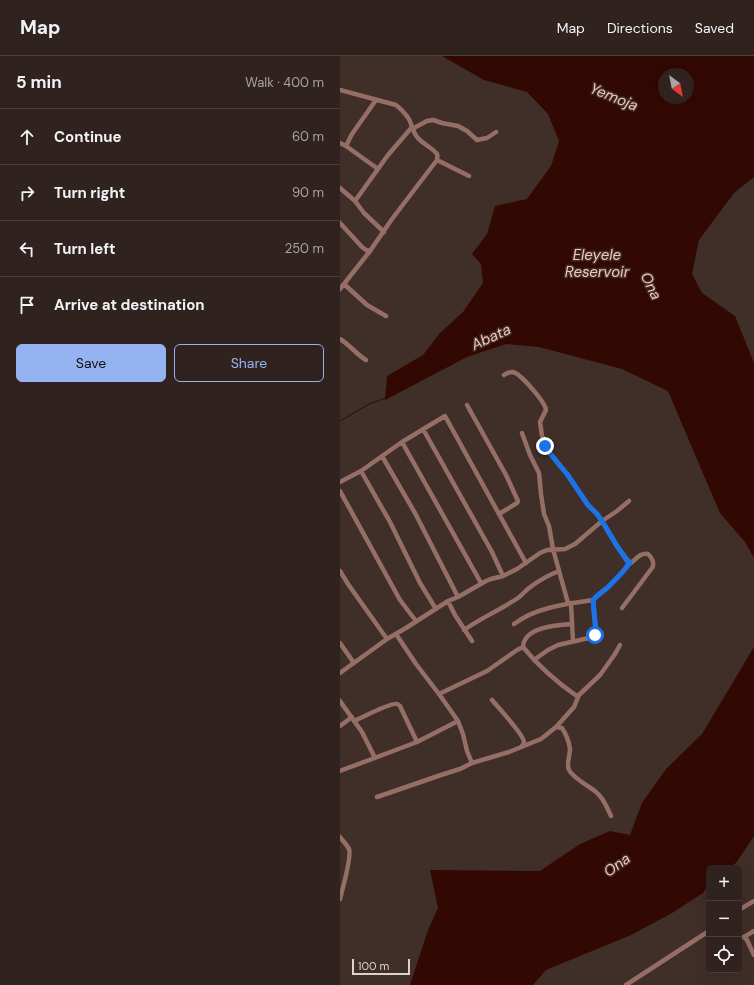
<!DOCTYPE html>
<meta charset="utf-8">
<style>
:root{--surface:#30221f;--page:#3c2f2c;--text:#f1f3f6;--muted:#a8a4a4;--line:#4b3f3d;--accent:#95b2f1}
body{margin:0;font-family:"DM Sans",sans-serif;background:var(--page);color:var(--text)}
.controls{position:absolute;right:12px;bottom:12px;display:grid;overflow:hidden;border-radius:6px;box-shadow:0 4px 16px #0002}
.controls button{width:36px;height:36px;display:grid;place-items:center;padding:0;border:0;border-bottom:1px solid var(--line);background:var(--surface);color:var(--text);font:20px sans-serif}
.compass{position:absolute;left:318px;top:12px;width:36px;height:36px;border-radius:50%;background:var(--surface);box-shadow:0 4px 16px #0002;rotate:148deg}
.scale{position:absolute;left:12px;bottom:10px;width:58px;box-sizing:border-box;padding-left:4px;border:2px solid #ded2cf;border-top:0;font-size:11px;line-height:14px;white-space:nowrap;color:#ded2cf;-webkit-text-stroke:3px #402e29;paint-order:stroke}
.stop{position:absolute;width:12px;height:12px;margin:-9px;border:3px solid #1a73e8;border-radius:50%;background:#fff}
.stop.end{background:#1a73e8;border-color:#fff;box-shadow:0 1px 4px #0008}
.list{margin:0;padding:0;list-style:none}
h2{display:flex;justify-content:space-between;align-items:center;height:52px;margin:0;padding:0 16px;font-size:17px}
h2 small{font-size:13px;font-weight:400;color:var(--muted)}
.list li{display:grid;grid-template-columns:26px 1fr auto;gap:12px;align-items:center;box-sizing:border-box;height:56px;padding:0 16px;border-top:1px solid var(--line)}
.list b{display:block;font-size:15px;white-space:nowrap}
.list em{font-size:13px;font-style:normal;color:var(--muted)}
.actions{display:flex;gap:8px;padding:12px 16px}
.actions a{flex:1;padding:9px 0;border:1px solid var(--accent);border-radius:6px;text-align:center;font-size:14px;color:var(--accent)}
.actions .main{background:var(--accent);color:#111}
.icon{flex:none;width:22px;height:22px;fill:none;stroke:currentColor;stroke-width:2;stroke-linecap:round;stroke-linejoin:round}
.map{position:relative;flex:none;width:414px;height:929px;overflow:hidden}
header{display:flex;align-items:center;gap:24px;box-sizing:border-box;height:56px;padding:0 20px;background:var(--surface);border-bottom:1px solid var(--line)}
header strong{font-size:19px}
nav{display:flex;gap:22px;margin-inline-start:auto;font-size:14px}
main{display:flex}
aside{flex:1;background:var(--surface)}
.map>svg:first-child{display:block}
.water{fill:#320802;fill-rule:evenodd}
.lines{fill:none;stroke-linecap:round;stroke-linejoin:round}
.stream{stroke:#320802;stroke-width:1}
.street{stroke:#956f65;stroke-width:4.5}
.route{stroke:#1a73e8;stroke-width:5}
.labels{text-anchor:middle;stroke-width:3;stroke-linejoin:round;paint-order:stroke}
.water-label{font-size:15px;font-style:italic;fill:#f6c6ba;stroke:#402e29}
</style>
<header>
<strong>Map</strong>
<nav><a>Map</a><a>Directions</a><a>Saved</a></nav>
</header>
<main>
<aside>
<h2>5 min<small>Walk · 400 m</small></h2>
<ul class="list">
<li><svg class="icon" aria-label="ahead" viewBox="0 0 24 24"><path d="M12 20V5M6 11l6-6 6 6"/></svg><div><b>Continue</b></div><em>60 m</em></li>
<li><svg class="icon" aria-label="right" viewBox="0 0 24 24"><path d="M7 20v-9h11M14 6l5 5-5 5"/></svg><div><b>Turn right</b></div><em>90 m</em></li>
<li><svg class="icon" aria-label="left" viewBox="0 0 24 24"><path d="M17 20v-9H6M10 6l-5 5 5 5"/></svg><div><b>Turn left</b></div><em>250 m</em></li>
<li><svg class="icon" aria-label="arrive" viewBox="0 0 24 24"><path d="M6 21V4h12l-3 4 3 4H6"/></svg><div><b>Arrive at destination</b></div></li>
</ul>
<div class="actions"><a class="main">Save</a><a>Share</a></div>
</aside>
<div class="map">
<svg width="414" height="929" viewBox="0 0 414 929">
<rect width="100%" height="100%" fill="#402e29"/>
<path class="water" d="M102,0H414V121L394,137L359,184L352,218L362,237L395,260L414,307V502L405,486L380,457L353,394L328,335L282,313L199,291L166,288L127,301L45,344L47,320L83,299L100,277L123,256L143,227L141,208L132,198L147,178L155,150L187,143L211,110L219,85L208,58L187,36L144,24ZM324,18H348V42H324Z
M414,591V780L396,807L387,812H369V828L363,837L332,857L291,879L206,914L193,929H70L88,874L98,852L90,814L200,815L240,788L270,775L290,779L302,747L326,713L362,678Z"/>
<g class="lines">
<path class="stream" d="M0,365L29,348L46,342"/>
<path class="street" d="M0,34L56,49C62,54 69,60 71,68C73,73 74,78 78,82C82,87 95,94 97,98C98,100 97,102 97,104L52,163L30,195L0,233
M72,73L87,65L93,64L102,67L118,70L127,75L137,84L147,82L156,76
M0,87L6,90L38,113
M6,90L12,78L36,44
M97,104L129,120
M0,132L15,145L24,157L44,176
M15,145L48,99L72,71
M0,167L22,191L26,194L30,195
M4,228L27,249L46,260
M0,283C10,289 16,298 26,304
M164,319C167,317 169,316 173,316C181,318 205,346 206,354L200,366L202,380L208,395L227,418L248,449L257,458L262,465L277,490L289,506
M127,349L166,419L178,445L177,447L159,458
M83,373L152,496L163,520
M182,377L190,399L199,417L201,438L204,458L209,470L213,493L228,547
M62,386L141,527
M42,400L75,457L118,541
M21,415L50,466L80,527L96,553
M0,426L21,415L62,386L105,360L186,507
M0,435L60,544L76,565
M0,515L8,528L47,583
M108,545L115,559L132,585
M231,547L233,585
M174,568C196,551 227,548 253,544C256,540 260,538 263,535C268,532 271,528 275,524C280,518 286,514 289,506L291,507C296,503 301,496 308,498C312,502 315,507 312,512L282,552
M124,574C141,562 160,554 178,542C182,539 185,535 189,532C198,525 209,519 219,515
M56,578L76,608L99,638L118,665L123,678L127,695L132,707
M0,587L14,607
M183,591C199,611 218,627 238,641
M183,591C184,571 217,569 232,568
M194,604L208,594L218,589L253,581L256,577L253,544
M0,617L47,583L66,572L108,545L118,541L146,525L151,523L163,520L177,513L200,497L207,494L225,493L235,488L262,465L277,455L289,445
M99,638L147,615L177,594L183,591
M152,644C157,650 184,679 184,686C184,687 182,690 181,691
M0,645L22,676L35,702
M14,665C21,662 51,646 57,648C58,648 59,649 60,650L77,686
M0,670L12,661
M216,671L222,672C226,678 229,686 230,693C230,700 226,708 229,714C234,723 249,730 256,736C264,742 267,752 271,760
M0,715L77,686L118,665
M37,741L101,719L120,713L132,707L169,696L201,683L216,671L234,651L239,639L260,619L275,598L280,589
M0,781C3,785 7,789 9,793C12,800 2,835 0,843
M399,854L414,845
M399,881H404L407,884L414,899
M404,881L414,875
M286,929L369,875"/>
</g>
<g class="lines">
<path class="route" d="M205,390L208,395L227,418L248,449L257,458L262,465L277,490L288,506H290C286,514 280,518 275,524C271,528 268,532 263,535C260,538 256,540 253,544L256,577L255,579"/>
</g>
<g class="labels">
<g class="water-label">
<text transform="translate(274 41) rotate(22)" y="5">Yemoja</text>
<text x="257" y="204">Eleyele<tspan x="257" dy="17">Reservoir</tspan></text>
<text transform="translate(311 230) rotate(64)" y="5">Ona</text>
<text transform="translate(151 281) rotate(-25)" y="5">Abata</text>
<text transform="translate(277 809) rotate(-36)" y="5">Ona</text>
</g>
</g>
</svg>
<div class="controls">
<button>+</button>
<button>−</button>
<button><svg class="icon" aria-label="locate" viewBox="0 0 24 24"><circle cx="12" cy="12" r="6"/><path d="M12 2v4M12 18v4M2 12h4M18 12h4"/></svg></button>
</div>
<svg class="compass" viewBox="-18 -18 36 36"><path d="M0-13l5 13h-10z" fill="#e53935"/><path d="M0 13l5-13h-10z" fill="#a8a4a4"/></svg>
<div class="scale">100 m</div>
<div class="stop" style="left:255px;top:579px"></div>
<div class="stop end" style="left:205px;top:390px"></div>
</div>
</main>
